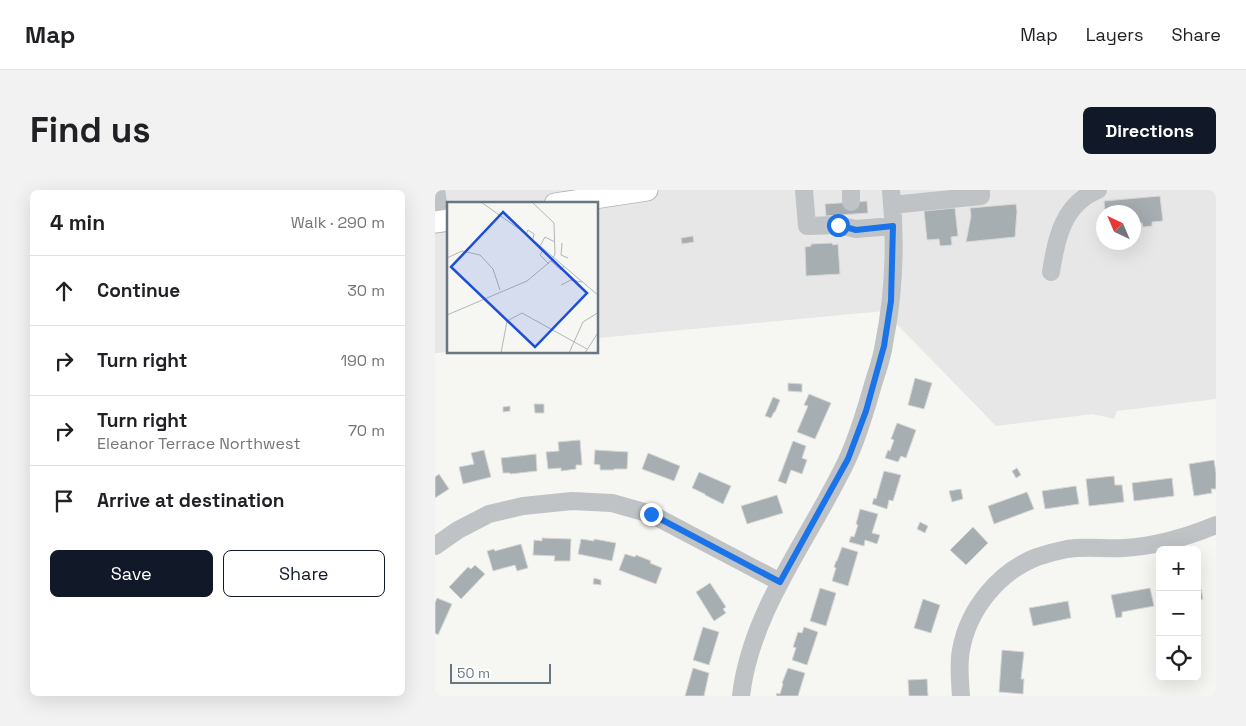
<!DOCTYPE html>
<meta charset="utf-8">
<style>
:root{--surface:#fff;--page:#f2f2f2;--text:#202124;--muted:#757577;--line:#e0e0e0;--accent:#111827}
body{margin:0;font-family:"Space Grotesk",sans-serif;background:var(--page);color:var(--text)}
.controls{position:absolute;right:15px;bottom:15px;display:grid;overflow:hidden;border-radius:8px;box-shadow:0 5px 20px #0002}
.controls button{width:45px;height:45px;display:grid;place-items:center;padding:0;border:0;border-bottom:1px solid var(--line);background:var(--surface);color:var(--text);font:25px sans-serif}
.compass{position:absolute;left:661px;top:15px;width:45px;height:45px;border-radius:50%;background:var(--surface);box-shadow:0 5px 20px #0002;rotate:316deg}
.scale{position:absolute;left:15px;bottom:12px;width:101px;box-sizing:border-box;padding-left:5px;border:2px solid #687680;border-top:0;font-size:14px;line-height:18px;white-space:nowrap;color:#687680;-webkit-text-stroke:4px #fff;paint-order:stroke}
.stop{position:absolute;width:15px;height:15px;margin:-11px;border:4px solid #1a73e8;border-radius:50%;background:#fff}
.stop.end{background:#1a73e8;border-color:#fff;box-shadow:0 1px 5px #0008}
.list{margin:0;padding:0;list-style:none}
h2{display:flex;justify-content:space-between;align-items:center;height:65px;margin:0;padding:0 20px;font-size:21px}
h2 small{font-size:16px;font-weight:400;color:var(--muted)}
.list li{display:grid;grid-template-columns:32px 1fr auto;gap:15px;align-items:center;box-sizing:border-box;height:70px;padding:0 20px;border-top:1px solid var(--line)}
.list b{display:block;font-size:19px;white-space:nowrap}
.list p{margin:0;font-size:16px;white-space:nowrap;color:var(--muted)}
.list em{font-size:16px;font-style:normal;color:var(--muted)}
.actions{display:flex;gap:10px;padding:15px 20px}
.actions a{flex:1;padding:11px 0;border:1px solid var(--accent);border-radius:8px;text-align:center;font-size:18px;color:var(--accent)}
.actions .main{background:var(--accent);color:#fff}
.icon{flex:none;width:28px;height:28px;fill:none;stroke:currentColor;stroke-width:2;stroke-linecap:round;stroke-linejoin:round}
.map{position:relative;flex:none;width:781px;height:506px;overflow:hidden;border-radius:8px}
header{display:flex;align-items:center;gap:30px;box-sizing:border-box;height:70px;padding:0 25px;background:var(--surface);border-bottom:1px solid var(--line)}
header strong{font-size:24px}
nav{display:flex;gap:28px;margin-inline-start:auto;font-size:18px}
.intro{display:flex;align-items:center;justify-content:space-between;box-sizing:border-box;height:120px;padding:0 30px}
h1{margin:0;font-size:35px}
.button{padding:12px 22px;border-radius:8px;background:var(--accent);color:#fff;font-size:18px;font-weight:700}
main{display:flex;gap:30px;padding:0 30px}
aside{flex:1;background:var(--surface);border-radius:8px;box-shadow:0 5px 20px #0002}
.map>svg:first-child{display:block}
.built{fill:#e6e7e6;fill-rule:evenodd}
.building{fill:#a7aeb2;stroke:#d7d7d5}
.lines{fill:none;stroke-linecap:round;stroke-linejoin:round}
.major-casing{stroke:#b3b7ba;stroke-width:23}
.minor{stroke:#bfc3c6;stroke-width:18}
.major{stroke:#fff;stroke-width:21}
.route{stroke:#1a73e8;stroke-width:6}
.inset-road{fill:none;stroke:#b0b7bb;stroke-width:1}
.view{fill:#1d4ed8;fill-opacity:0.15;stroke:#1d4ed8;stroke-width:2.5}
.inset-edge{fill:none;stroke:#687680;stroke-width:2.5}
</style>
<header>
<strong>Map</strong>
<nav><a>Map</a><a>Layers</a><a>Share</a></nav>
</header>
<div class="intro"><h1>Find us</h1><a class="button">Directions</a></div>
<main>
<aside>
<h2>4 min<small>Walk · 290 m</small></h2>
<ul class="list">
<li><svg class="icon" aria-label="ahead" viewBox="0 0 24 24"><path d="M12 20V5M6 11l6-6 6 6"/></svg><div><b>Continue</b></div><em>30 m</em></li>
<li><svg class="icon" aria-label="right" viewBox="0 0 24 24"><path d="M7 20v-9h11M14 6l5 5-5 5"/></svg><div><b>Turn right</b></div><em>190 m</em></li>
<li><svg class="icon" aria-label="right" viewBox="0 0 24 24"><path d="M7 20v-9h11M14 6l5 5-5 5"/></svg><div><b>Turn right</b><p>Eleanor Terrace Northwest</p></div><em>70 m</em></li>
<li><svg class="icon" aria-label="arrive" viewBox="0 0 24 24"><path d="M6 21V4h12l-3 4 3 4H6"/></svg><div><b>Arrive at destination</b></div></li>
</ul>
<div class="actions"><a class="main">Save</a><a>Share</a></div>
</aside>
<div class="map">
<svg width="781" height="506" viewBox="0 0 781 506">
<rect width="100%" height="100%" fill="#f6f6f3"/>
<path class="built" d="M0,0H781V209L682,221L679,229L658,224L561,236L449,121L163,148L162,14H14V162L0,163ZM668,22H698V52H668Z"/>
<path class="building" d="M725,6L728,31L717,32V36L708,37L707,33H698V22H670L669,11Z
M432,11L433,23L391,26L390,14Z
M581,14L582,21L580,47L531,52L536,26L535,18Z
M520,18L523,46L516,47L517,55L505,56L504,49L492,50L489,21Z
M258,46L259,52L247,54L246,48Z
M397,53L398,55L403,54L405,84L371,86L370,57L376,56V54Z
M480,188L497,193L489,219L473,215Z
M353,193L367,194V202L353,201Z
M374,204L396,213L380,249L362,242L373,216L369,215Z
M338,207L345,210L340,222H339L336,228L330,226Z
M99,214H109V223H100Z
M75,216V221L68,222V217Z
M462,233L481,240L471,268L466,266L463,272L450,268L453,260L455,261L459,250L456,249Z
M145,250L147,275H141V279L126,281V278L113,279L111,262L124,261L123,252Z
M358,251L371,256L367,268L372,270L367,284L356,280L351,294L343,291Z
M49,260L56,287L28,294L24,277L39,274L36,263Z
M160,260L193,262L192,279H179V280H165V275L159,274Z
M213,263L245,276L239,291L207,279Z
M101,264L102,281L75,284V283H68L66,268Z
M779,270L781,283V299H776L777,303L759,306L754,274Z
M582,278L586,285L581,288L577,281Z
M449,281L466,285L458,311L454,310L452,319L437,314L439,308L441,309Z
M264,282L296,296L288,314L270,305V304L257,298Z
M4,284L14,299L0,308V287Z
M679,286L680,295H687L689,312L654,316L651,289Z
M737,288L739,306L699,311L697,293Z
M641,296L644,314L610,319L607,301Z
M526,299L528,309L517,312L514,301Z
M592,302L599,319L559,334L553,316Z
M342,305L348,323L312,334L306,316Z
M425,319L443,324L437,343L445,345L442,354L430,350L429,356L414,352L416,346L419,347L423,335L421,334Z
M485,332L493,336L490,343L482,339Z
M538,337L553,353L531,375L515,360Z
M107,348L136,349L135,371H119L120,366L98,365L99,350L107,351Z
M146,349L159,351V349L181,353L177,371L143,364Z
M86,354L93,378L82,381L80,375L58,381L52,361L59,359L60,361Z
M407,357L423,362L413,396L397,391L401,378L399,377L401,371H402Z
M190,364L200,367L201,365L216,371L215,373L227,378L221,394L184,380Z
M40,375L50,384L26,409L14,397L33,377L36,379Z
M159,388L166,390V395L158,394Z
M762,388H764L768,409L762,410Z
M275,393L291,417L288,419L291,423L279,431L261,402Z
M385,398L401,403L391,436L375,431Z
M715,398L719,416L687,422V427L681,428L676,405Z
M2,408L17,414L3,445L0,443V413Z
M488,409L505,415L496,443L479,438Z
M633,411L636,428L598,436L594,418Z
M268,437L284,442L274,475L258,470Z
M369,437L383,442L372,475L357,470L361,458L358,457L363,442L367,443Z
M567,460L589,462L586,489H589L588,504L564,502Z
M258,478L274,483L269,506H250Z
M353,478L370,483L363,506H341L342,503L345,504L348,494L347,493Z
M492,489L493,506H474L473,490Z"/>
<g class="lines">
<defs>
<path id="major" d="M120,14L212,0
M0,32L14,30"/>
</defs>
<use href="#major" class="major-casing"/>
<path class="minor" d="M1,0L6,31
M369,0L372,36L403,35L421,39L458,36
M416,0V12
M457,15L546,6V0
M616,82C621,49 628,14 663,0
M0,356L23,340L54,324L88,316L137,311L177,313L216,324L345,392
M306,506C316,419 376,347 412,270C423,247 430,222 437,198C441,184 447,169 449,154C459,104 461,51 456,0
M526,506C525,491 523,476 526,460C533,420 563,382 602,367C611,364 622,361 632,359C650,356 671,359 689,358C720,356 752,347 781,335"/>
<use href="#major" class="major"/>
</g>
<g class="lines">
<path class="route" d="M216,324L345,392L413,269L431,221L449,156L456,111L458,36L421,40L403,35"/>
</g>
<g transform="translate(12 12)">
<rect width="151" height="151" fill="#f6f6f3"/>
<path class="inset-road" d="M34,0L79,32L152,94M79,32L81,28L87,32L86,37M115,41L114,53L121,56M93,44L98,35L108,40M97,47L93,53L102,62M0,56L15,49L33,53L46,67L53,88M104,59L114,68L117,64M114,83L124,78L135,80M0,113L80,79L105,58L108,52L107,21L85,0M54,151L60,119L75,111L140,147M122,151L136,120L152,110M138,151L152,129"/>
<path class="view" d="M56,10L140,91L88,145L4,65Z"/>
<rect width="151" height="151" class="inset-edge"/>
</g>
</svg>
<div class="controls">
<button>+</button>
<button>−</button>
<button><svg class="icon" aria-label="locate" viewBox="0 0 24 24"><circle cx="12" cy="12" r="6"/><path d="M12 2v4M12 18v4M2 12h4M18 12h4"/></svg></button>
</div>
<svg class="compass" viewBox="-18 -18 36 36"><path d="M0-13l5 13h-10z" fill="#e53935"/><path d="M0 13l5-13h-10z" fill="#757577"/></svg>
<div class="scale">50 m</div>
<div class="stop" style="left:403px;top:35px"></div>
<div class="stop end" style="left:216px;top:324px"></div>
</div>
</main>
